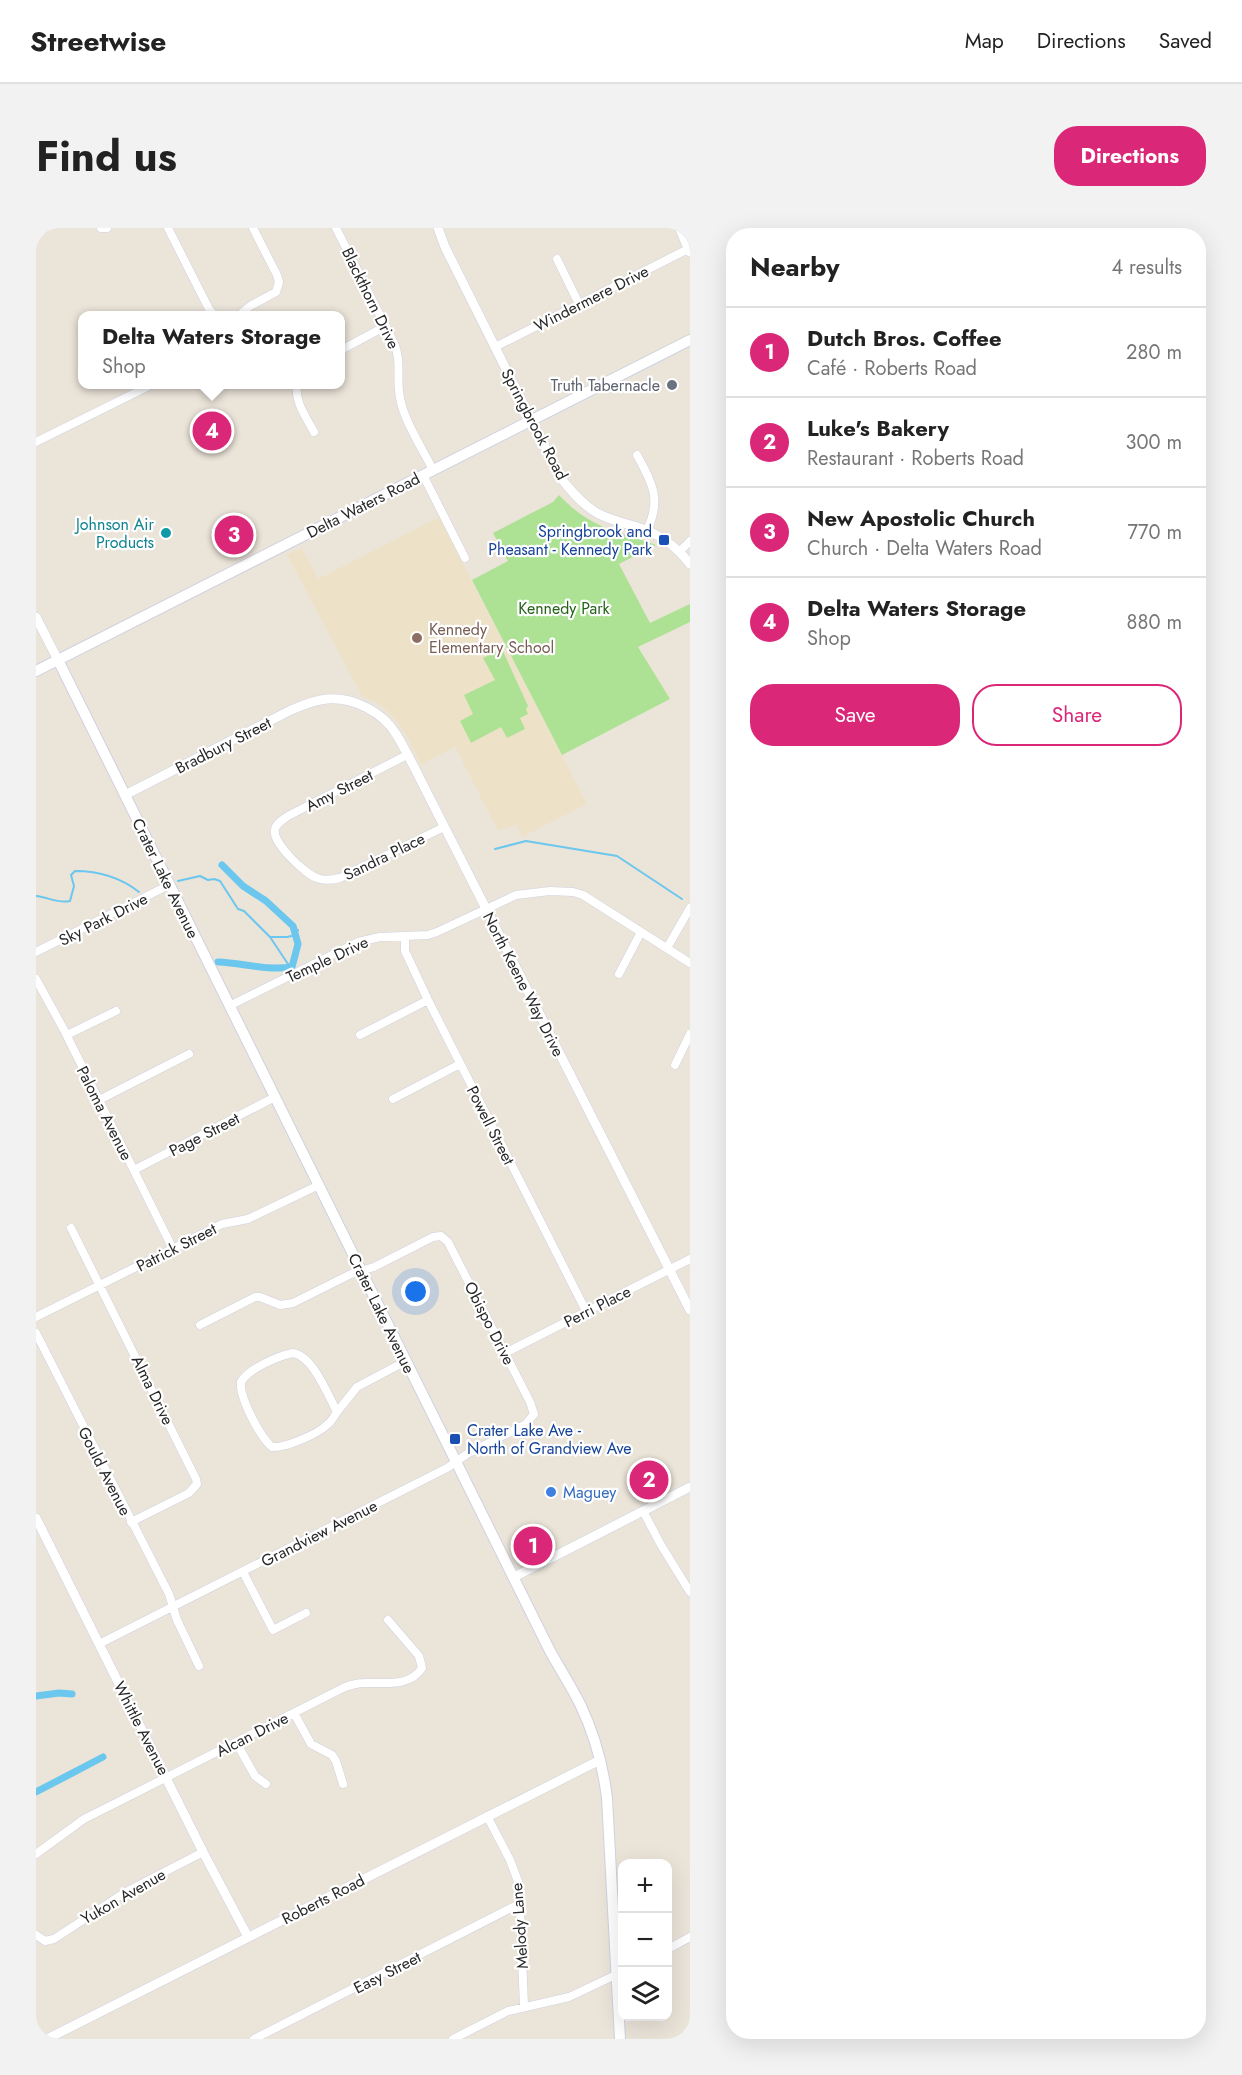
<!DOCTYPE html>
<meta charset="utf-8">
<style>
:root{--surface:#fff;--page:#f2f2f2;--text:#222;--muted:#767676;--line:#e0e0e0;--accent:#db2777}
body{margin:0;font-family:Jost,sans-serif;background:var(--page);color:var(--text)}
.controls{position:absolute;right:18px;bottom:18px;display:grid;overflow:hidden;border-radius:12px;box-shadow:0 6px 24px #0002}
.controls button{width:54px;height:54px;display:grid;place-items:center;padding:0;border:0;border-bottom:2px solid var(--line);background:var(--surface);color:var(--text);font:30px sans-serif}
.you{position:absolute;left:380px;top:1064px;width:21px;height:21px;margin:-15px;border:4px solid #fff;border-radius:50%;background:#1a73e8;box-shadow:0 0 0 9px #1a73e833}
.badge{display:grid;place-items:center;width:39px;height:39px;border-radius:50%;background:var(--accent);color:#fff;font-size:20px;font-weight:700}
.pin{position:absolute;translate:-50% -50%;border:3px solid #fff;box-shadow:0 2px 6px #0006}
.popup{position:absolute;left:42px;top:83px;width:267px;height:78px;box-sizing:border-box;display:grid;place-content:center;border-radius:12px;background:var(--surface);filter:drop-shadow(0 2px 4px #0005);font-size:20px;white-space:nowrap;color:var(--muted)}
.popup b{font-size:22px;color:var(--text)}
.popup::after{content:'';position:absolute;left:50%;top:100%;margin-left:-12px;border:12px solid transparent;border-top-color:var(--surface)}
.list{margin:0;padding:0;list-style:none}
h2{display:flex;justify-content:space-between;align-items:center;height:78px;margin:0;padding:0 24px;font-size:26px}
h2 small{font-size:20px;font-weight:400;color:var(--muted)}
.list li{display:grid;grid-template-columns:39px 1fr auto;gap:18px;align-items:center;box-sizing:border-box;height:90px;padding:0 24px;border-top:2px solid var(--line)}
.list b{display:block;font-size:22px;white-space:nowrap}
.list p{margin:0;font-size:20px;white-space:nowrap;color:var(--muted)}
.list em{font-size:20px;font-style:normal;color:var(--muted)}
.actions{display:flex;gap:12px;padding:18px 24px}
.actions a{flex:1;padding:14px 0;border:2px solid var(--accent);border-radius:24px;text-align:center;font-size:21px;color:var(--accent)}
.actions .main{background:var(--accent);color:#fff}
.icon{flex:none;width:33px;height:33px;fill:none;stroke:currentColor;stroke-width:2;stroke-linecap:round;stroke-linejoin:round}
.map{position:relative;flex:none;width:654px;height:1811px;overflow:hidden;border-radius:24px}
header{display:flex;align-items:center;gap:36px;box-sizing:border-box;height:84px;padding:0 30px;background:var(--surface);border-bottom:2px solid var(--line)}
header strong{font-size:28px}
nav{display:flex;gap:33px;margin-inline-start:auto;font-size:21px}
.intro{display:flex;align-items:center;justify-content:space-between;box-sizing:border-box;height:144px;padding:0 36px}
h1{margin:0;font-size:42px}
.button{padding:15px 27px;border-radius:24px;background:var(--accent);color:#fff;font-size:21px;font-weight:700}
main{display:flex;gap:36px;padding:0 36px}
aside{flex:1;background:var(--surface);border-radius:24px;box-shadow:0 6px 24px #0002}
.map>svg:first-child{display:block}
.education{fill:#ede2c8}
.green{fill:#ade295}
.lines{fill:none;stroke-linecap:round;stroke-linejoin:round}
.stream{stroke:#6bc7ee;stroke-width:2}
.canal{stroke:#6bc7ee;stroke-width:7}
.minor-casing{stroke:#cfd1e1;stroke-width:9}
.tertiary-casing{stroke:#cfd1e1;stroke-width:10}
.secondary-casing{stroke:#cfd1e1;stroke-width:12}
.minor{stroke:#fff;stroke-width:8}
.tertiary{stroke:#fff;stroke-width:9}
.secondary{stroke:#fff;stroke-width:10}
.worship-dot{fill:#6b7280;stroke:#fff;stroke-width:2}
.culture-dot{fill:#0f9aa8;stroke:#fff;stroke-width:2}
.transit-dot{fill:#1a4fb4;stroke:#fff;stroke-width:2}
.education-dot{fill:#8d6e63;stroke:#fff;stroke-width:2}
.shop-dot{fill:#3f7fe0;stroke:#fff;stroke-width:2}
.labels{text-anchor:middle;stroke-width:4.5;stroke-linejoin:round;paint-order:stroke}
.street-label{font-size:16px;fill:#282828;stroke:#fff}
.worship-label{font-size:16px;fill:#5b616d;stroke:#fff;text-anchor:end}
.culture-label{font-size:16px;fill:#0d838f;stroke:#fff;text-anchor:end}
.transit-label{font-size:16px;fill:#164399;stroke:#fff;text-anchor:end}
.park-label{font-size:16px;fill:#266319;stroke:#fff}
.education-label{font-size:16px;fill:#785e54;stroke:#fff;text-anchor:start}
.shop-label{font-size:16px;fill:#366cbe;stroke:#fff;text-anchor:start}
</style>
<header>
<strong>Streetwise</strong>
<nav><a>Map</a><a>Directions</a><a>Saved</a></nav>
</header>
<div class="intro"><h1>Find us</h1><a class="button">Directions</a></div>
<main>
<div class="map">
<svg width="654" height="1811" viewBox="0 0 654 1811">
<rect width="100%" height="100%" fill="#ebe4d9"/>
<path class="education" d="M403,289L551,576L486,609L481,597L462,603L419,519L385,537L371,508L359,491L342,475L326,468L251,327L266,320L282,351Z"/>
<path class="green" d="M523,267C554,300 580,303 620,317L583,336L614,395L654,376V394L602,419L634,471L526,527L436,352L472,333L457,305L517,274Z
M466,421L492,478L490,481L492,486L484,490L489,501L471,510L465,499L435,515L424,493L437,486L428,467L459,452L447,430Z"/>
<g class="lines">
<path class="stream" d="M459,621L490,613L581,628L646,671
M142,653L164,648L172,652L178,651L184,653L202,681L208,683L234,709H251L260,707L262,702
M0,668C12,669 22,676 34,673L38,658L35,647L39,643C62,643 84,649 103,664
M234,709L254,739"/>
<path class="canal" d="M182,734C207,735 231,743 256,739L262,716L257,698L230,673L207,658L186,637
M0,1468L23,1465L36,1466
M0,1564L67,1529"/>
<defs>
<path id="minor" d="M65,0H71
M132,0L173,81L179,88
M300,0L358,115C366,134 360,151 364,170C368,193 386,220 397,242
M643,0L653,24
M0,5L9,0
M521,31L543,76
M202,88L214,78L240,64L243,54L241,47L217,0
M459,119L652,21
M305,122L350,98
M261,156C258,173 270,189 278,204
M0,214L117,156
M601,227C616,255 626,271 611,302
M387,247L429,330
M643,324L654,313
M371,527L252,588C247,592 240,595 239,601C235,614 269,646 281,650C288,653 296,652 304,650L408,599
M369,708V723L392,772L550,1083
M631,720L654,680
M0,724L133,657
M583,746L605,704
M0,751L28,802L137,1021
M193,778L322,714L344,709L392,707L401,704L480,667L514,663L537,664L547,667L654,735
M31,807L80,783
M324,807L392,772
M639,837L654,806
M357,871L424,836
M63,872L153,826
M98,942L239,869
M35,1000L160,1251L161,1256L153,1265L95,1294
M0,1089L186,996L212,991L283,957
M0,1105L133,1366L141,1392L163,1438
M257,1125C277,1128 292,1167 301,1184C298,1188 296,1193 292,1196C282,1206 250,1220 236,1219C224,1209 203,1169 205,1154C212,1141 242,1128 257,1125Z
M469,1125L654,1031
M301,1184L321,1159L370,1133
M607,1283L625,1317L654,1364
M207,1344L237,1402L270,1385
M63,1416L411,1240L431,1226L490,1196L498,1186L494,1174L412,1014L405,1008L397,1009L338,1039L315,1046L257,1075L244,1077L224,1069H219L164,1097
M258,1485L275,1516L296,1527L300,1533L307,1556
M200,1514L219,1548L230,1556
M451,1588L474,1632L483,1656L488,1778
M0,1626L48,1591L70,1580L309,1459C315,1457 321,1455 328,1455C346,1454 374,1460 386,1440L383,1428L352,1392
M0,1707L9,1713L18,1711L88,1665L167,1624
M632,1721L654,1709
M218,1811L483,1676
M417,1811L472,1783L533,1769L586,1744"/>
<path id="tertiary" d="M402,0L409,19L524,249C535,263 546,276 561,285C574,292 588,295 601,299C622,305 641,319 654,336
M0,389L22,432
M89,567L255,482C267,477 278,472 291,471C317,469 347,484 360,506C366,515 371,526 376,535L654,1082
M0,1290L167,1624L212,1709
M478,1349L654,1259
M11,1811L564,1532"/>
<path id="secondary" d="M22,432L514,1423C524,1441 535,1458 544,1476C558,1505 567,1538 571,1570L584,1811
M0,443L654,112"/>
</defs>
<use href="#minor" class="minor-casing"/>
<use href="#tertiary" class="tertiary-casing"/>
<use href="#secondary" class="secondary-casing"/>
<use href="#minor" class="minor"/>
<use href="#tertiary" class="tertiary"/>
<use href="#secondary" class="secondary"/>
</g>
<circle class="worship-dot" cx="636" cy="157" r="6"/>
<circle class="culture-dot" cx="130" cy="305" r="6"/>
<g class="transit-dot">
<rect x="622" y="306" width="12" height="12" rx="3"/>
<rect x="413" y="1205" width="12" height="12" rx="3"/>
</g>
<circle class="education-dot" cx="381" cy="410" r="6"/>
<circle class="shop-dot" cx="515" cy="1264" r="6"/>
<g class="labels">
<g class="street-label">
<text transform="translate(335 70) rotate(64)" y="6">Blackthorn Drive</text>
<text transform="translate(555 70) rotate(-27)" y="6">Windermere Drive</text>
<text transform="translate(499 196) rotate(62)" y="6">Springbrook Road</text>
<text transform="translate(327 277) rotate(-27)" y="6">Delta Waters Road</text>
<text transform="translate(187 517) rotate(-27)" y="6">Bradbury Street</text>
<text transform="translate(303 562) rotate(-27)" y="6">Amy Street</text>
<text transform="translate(348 628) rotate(-26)" y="6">Sandra Place</text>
<text transform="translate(130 650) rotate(64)" y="6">Crater Lake Avenue</text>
<text transform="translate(67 691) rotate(-27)" y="6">Sky Park Drive</text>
<text transform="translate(291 731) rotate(-25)" y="6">Temple Drive</text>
<text transform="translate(488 756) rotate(63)" y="6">North Keene Way Drive</text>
<text transform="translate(69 885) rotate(63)" y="6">Paloma Avenue</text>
<text transform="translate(455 897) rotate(63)" y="6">Powell Street</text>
<text transform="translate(168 906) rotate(-27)" y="6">Page Street</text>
<text transform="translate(140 1019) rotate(-27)" y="6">Patrick Street</text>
<text transform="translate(561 1078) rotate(-27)" y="6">Perri Place</text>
<text transform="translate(346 1085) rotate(64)" y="6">Crater Lake Avenue</text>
<text transform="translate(454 1095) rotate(63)" y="6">Obispo Drive</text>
<text transform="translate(117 1162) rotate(64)" y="6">Alma Drive</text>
<text transform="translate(69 1243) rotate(63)" y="6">Gould Avenue</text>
<text transform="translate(283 1305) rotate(-27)" y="6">Grandview Avenue</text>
<text transform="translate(106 1500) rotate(63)" y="6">Whittle Avenue</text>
<text transform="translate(216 1506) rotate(-27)" y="6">Alcan Drive</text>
<text transform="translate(87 1668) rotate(-30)" y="6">Yukon Avenue</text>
<text transform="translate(287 1671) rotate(-27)" y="6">Roberts Road</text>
<text transform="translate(483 1698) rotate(-94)" y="6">Melody Lane</text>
<text transform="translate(351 1744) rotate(-27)" y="6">Easy Street</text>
</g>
<g class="worship-label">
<text x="624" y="163">Truth Tabernacle</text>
</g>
<g class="culture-label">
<text x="118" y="302">Johnson Air<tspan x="118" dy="18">Products</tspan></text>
</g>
<g class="transit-label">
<text x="616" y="309">Springbrook and<tspan x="616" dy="18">Pheasant - Kennedy Park</tspan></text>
<text x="431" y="1208" text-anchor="start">Crater Lake Ave -<tspan x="431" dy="18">North of Grandview Ave</tspan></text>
</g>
<g class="park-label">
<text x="528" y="386">Kennedy Park</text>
</g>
<g class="education-label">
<text x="393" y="407">Kennedy<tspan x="393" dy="18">Elementary School</tspan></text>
</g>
<g class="shop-label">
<text x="527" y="1270">Maguey</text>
</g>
</g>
</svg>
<div class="controls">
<button>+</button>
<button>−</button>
<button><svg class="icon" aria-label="layers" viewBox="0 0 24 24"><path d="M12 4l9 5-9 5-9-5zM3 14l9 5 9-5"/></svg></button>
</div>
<div class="you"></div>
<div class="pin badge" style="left:497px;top:1318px">1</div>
<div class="pin badge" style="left:613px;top:1252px">2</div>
<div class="pin badge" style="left:198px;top:307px">3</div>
<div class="pin badge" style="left:176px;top:203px">4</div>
<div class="popup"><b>Delta Waters Storage</b>Shop</div>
</div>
<aside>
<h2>Nearby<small>4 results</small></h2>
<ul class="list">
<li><span class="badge">1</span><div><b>Dutch Bros. Coffee</b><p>Café · Roberts Road</p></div><em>280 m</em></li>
<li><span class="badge">2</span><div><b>Luke's Bakery</b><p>Restaurant · Roberts Road</p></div><em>300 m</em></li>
<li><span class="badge">3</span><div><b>New Apostolic Church</b><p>Church · Delta Waters Road</p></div><em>770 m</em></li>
<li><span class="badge">4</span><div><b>Delta Waters Storage</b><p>Shop</p></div><em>880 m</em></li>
</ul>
<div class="actions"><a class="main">Save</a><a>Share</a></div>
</aside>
</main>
